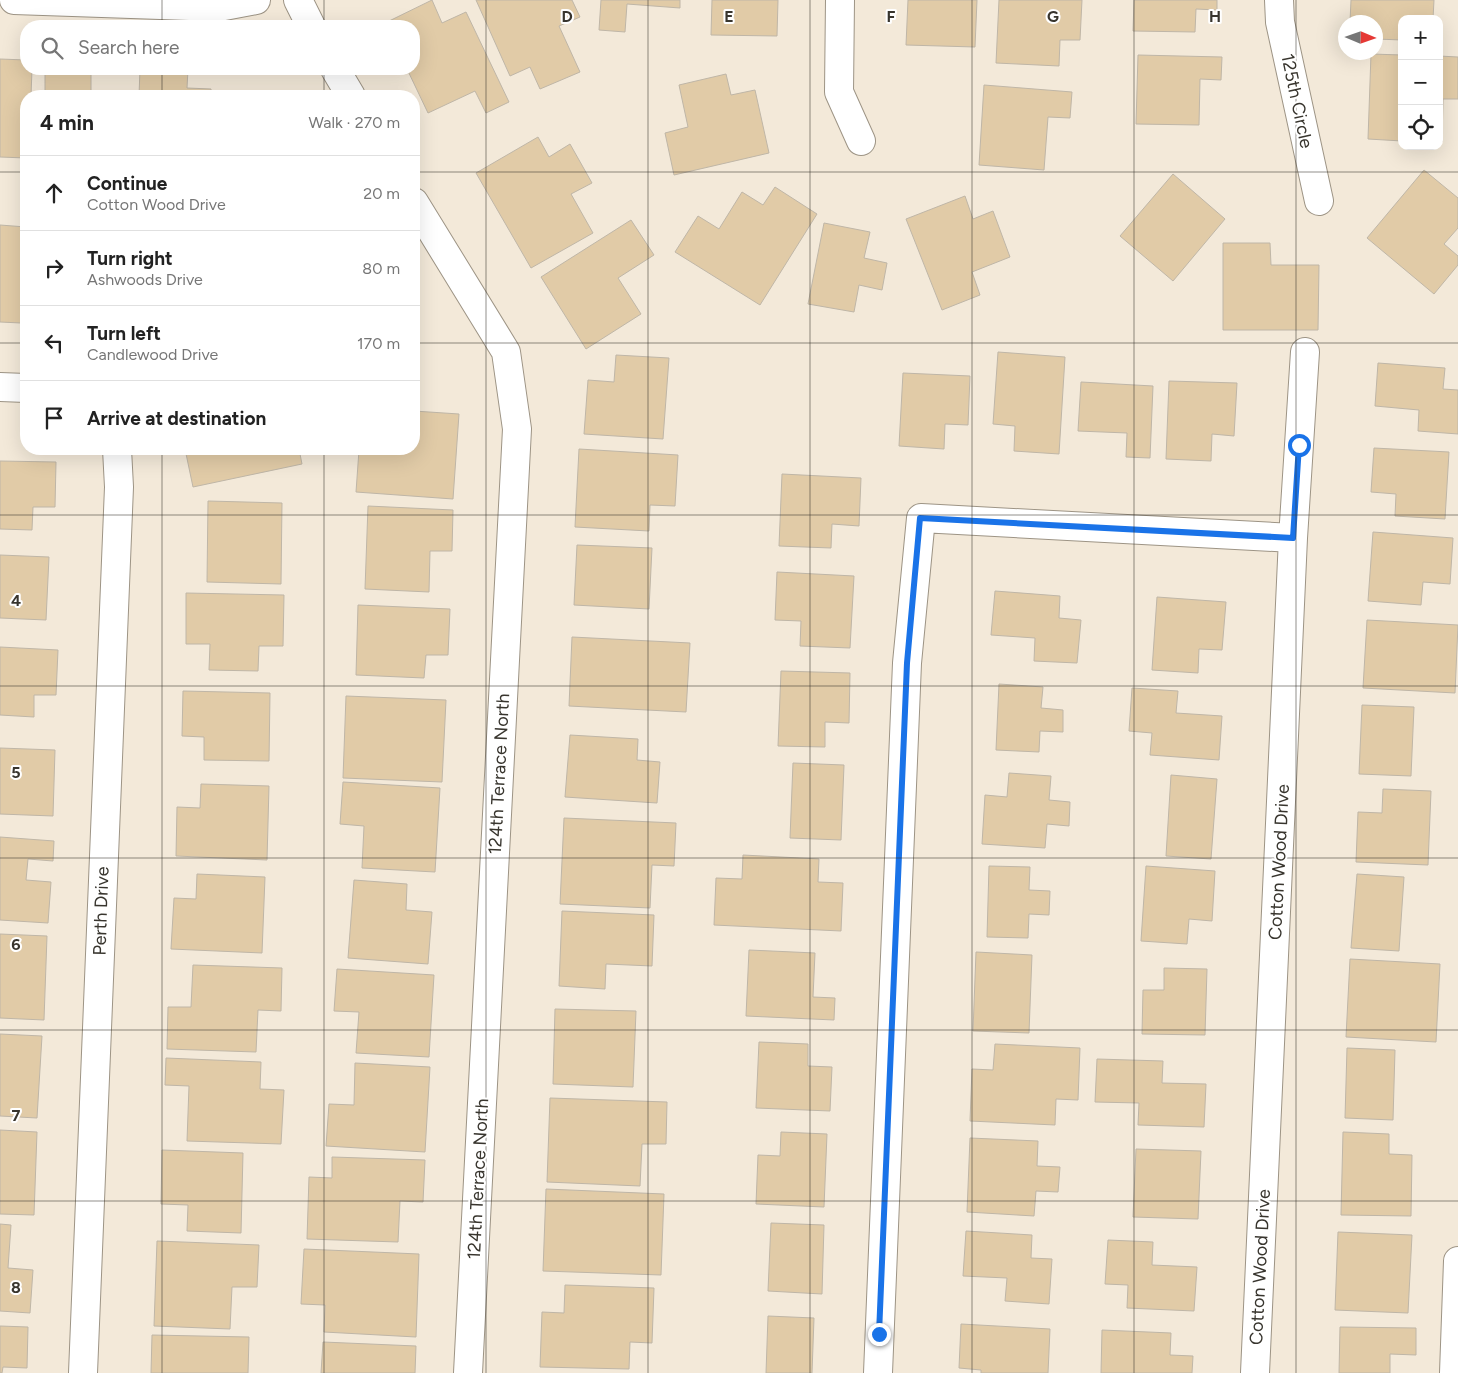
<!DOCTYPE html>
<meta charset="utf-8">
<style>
:root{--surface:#fff;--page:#f6f6f6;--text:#222;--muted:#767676;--line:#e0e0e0}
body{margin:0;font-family:Figtree,sans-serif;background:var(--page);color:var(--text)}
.controls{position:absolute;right:15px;top:15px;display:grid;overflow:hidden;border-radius:10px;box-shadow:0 5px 20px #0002}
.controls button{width:45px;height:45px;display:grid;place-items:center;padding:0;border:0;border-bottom:1px solid var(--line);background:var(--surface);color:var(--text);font:25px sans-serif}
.compass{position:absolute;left:1338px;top:15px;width:45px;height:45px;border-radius:50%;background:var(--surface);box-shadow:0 5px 20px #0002;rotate:92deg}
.stop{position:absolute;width:15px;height:15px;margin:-11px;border:4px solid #1a73e8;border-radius:50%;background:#fff}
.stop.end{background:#1a73e8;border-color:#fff;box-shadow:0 1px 5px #0008}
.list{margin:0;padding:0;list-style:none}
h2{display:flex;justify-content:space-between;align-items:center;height:65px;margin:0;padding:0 20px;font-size:21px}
h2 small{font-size:16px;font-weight:400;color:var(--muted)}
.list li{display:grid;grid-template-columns:32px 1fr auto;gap:15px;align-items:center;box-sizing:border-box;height:75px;padding:0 20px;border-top:1px solid var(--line)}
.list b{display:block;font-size:19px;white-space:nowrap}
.list p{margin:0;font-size:16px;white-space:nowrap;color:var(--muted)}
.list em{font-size:16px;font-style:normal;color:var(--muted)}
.icon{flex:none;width:28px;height:28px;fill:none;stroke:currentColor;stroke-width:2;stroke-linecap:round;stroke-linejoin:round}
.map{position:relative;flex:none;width:1458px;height:1373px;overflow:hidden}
.search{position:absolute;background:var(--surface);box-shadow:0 5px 20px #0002;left:20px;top:20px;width:400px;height:55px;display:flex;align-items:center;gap:12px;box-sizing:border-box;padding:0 18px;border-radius:20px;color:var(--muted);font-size:19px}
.panel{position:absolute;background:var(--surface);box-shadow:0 5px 20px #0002;left:20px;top:90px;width:400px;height:365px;border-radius:20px}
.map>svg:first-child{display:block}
.building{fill:#e1cba7;stroke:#bfb6a7}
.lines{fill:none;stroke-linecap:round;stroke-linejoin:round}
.street-casing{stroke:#9d9485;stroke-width:30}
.street{stroke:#fff;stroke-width:28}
.route{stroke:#1a73e8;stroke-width:6}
.grid{fill:none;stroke:#38352e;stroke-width:1;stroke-opacity:0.55}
.labels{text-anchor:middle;stroke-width:4;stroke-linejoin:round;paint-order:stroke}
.street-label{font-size:18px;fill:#38352e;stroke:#fff}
.grid-label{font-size:16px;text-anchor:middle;font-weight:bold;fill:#38352e;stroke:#fff;stroke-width:4;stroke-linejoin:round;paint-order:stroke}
</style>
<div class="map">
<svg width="1458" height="1373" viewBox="0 0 1458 1373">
<rect width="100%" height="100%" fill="#f3e9d9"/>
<path class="building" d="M432,0L442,23L466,12L509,102L486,113L475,91L428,113L407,69H414V26H387L385,23Z
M476,0H572L580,17L559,26L580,72L540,89L530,67L510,76Z
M601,0H680V8L627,4L625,32L599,30Z
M712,0H778L777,36L711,35Z
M908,0H977L975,47L906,45Z
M999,0H1082L1080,40H1060L1059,66L996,63Z
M1134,0H1217V10L1196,9L1195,32L1133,31Z
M1351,0H1434L1433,19H1402V40L1376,39V22H1350Z
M1371,54L1402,55V141L1368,139Z
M1138,55L1222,57L1221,80L1200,79L1199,125L1136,124Z
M1439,56L1458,57V99H1443L1442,142H1439Z
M0,59L26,60V69H32L31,96H26V158L0,157Z
M45,69H91V93L114,94V96H45Z
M140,69H188L187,88L211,89V96H139Z
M726,74L731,95L755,90L769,153L674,175L665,133L688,127L679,85Z
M984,85L1072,92L1070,118L1048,117L1044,170L979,165Z
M538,137L549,157L570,144L592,183L571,194L593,233L531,268L476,173Z
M1424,170L1458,198V228L1444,244L1458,256V265L1434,294L1367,238Z
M1173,174L1225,219L1173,281L1120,236Z
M775,187L817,214L760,305L675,252L698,216L719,229L742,192L763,205Z
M965,196L973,219L993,211L1010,257L972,272L980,295L942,310L906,219Z
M631,220L654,255L618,278L641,314L586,349L541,277Z
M824,223L870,232L864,258L887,263L882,290L859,285L854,312L808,304Z
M0,225L26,227L21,323L0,322Z
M1223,243H1270L1271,265H1319L1318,330H1223Z
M998,352L1065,357L1059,454L1014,451L1015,426L993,424Z
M616,355L669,358L663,439L584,434L588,380L614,382Z
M1378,363L1445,368L1443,389L1458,390V434L1418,431L1419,410L1375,406Z
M903,373L970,376L968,425L945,424L944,449L899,446Z
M1169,381L1237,383L1234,436L1212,434L1211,461L1166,459Z
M1081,382L1153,386L1150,458L1126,457L1127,433L1078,431Z
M414,411L459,414L453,499L356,492L359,450L384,451V449H414Z
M1374,448L1449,452L1445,519L1395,516L1396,494L1371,492Z
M185,449H299L302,464L193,487Z
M579,449L678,455L675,506L650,505L649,531L575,527Z
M0,461L56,462L55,507H33L32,530L0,529Z
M782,474L861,478L859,526L832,524L831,548L779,546Z
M208,501L282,503L281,584L207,582Z
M368,506L453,510L452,551H430L429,592L365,589Z
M1373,532L1453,538L1450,584L1423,582L1421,605L1368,601Z
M577,545L652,548L649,609L574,605Z
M0,555L49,557L46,620L0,618Z
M777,572L854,576L850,648L800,646L801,621L775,620Z
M995,591L1060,596L1059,618L1081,620L1077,663L1034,661L1035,638L991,635Z
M186,593L284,595L283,646H259L258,671L209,670L210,644H186Z
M1157,597L1226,602L1222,650L1199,649L1198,673L1152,670Z
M358,605L450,609L448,655H426L424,678L356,675Z
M1367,620L1458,625L1455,693L1363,688Z
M572,637L690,643L686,712L569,706Z
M0,647L58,650L56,695H34V717L0,715Z
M781,671L850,673L849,723L825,722V747L778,746Z
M999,684L1043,687L1041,708L1063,710V732L1040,731L1039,752L996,750Z
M1132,688L1178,691L1176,713L1222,716L1219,760L1150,755L1152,733L1129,731Z
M183,691L270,693L269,761L204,760V737L182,736Z
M346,696L446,700L442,782L343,778Z
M1362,705L1414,707L1411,776L1359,774Z
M570,735L638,739L637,760L660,762L657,803L565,797Z
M0,748L55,750L53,816L0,814Z
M793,763L844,765L841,840L790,838Z
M1009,773L1051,776L1049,800L1070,802L1069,826L1047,824L1045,848L982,844L985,795L1007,797Z
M1171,775L1217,779L1211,859L1166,856Z
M343,782L440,788L435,872L362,868L364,826L340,824Z
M201,784L269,786L267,860L176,856L177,807L200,808Z
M1383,789L1431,791L1428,865L1356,862L1358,812L1382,813Z
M564,818L676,823L674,866L652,865L650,908L560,904Z
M0,837L54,841L53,861L28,859L26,880L51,882L48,923L0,920Z
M743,855L819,859L818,882L843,883L841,931L714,925L716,878L742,879Z
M989,866L1030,867L1029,890L1050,891L1049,915L1029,914L1028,938L987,937Z
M1146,866L1215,871L1212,921L1189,919L1187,944L1141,941Z
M197,874L265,877L262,953L171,949L174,898L196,899Z
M1357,874L1404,877L1399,951L1351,948Z
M354,880L407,884L406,910L432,912L428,964L348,958Z
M562,911L654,915L652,966L606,964L605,989L559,986Z
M0,934L47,936L44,1020L0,1018Z
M749,950L815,953L813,997L835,998L834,1020L746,1016Z
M976,952L1032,955L1029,1033L973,1031Z
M1350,959L1440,964L1436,1042L1346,1037Z
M193,965L282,968L281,1011L258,1010L256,1052L167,1049L168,1007H191Z
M1164,968L1207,969L1205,1035L1142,1034L1143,990H1164Z
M337,969L434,975L429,1057L356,1053L359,1012L334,1011Z
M555,1009L636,1011L633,1087L553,1084Z
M0,1034L42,1036L37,1118L0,1116Z
M759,1042L808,1044V1066L832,1067L830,1111L756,1108Z
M995,1044L1080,1048L1078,1100L1056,1099L1055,1125L970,1121L972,1069L993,1070Z
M1347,1048L1395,1050L1393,1120L1345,1118Z
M166,1058L261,1062L260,1089L284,1090L281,1144L187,1141L189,1086L165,1085Z
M1097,1059L1163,1061L1162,1083L1206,1084L1204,1127L1138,1125L1139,1103L1095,1102Z
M355,1063L430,1067L425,1152L326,1146L329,1104L354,1105Z
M550,1098L667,1102L666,1144H642L640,1186L547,1182Z
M0,1130L37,1132L34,1215L0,1214Z
M781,1132L827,1134L824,1207L756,1204L758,1155L780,1156Z
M1343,1132L1389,1134V1154L1412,1155L1411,1216L1341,1215Z
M970,1138L1038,1141L1037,1166L1060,1167L1058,1192L1036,1191L1034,1216L967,1212Z
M1136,1149L1201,1151L1198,1219L1133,1217Z
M162,1150L243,1153L241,1233L187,1231L188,1205L161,1204Z
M332,1157L425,1160L423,1202L400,1201L398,1242L307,1239L309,1177L332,1178Z
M546,1189L664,1194L661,1275L543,1271Z
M771,1223L824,1225L822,1294L768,1291Z
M0,1224L11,1225L8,1268L33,1270L30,1313L0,1311Z
M966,1231L1032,1235L1031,1258L1052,1259L1049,1304L1005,1301L1007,1278L963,1276Z
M1338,1232L1412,1235L1408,1313L1335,1310Z
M1108,1240L1153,1242L1152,1265L1197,1267L1194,1311L1127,1308L1128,1285L1105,1284Z
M157,1241L259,1245L257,1287H232L230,1329L154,1326Z
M304,1249L419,1254L416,1337L324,1332L325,1305L301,1304Z
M565,1285L654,1288L652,1343L630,1342L629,1369L540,1367L542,1312L564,1313Z
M768,1316L814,1318L812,1373H766Z
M961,1324L1050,1329L1048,1373H981V1370L959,1368Z
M0,1326L28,1327L27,1368L3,1367L2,1373H0Z
M1340,1327L1416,1328V1355L1390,1354V1373H1339Z
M1102,1330L1171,1333L1170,1355L1193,1356L1192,1373H1101Z
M152,1335L249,1337L248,1373H151Z
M323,1342L416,1346L415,1373H321Z"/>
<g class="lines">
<defs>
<path id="street" d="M14,0L219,7L256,0
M298,0L311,26
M840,0L839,92L861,141
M1279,0L1280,22L1319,201
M335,69L351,96
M414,202L506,352L517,429L468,1373
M0,387L26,388
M83,1373L119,487L117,449
M878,1373L907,663L921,518L1293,538
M1255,1373L1293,538L1305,352
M1454,1373L1458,1261"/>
</defs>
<use href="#street" class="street-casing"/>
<use href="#street" class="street"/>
</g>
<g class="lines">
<path class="route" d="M879,1334L907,663L920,518L1293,538L1299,445"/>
</g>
<path class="grid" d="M162,0V26M324,0V26M486,0V1373M648,0V1373M810,0V1373M972,0V1373M1134,0V1373M1296,0V1373M162,69V96M324,69V96M0,172H26M414,172H1458M0,343H26M414,343H1458M162,449V1373M324,449V1373M0,515H1458M0,686H1458M0,858H1458M0,1030H1458M0,1201H1458"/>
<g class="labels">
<g class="street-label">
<text transform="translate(1297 101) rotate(78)" y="6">125th Circle</text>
<text transform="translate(499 774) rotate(-87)" y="6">124th Terrace North</text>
<text transform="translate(1279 862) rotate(-87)" y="6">Cotton Wood Drive</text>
<text transform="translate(101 911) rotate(-88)" y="6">Perth Drive</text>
<text transform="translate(478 1179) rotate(-87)" y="6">124th Terrace North</text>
<text transform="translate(1260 1267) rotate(-87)" y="6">Cotton Wood Drive</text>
</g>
</g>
<g class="grid-label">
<text x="567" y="22">D</text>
<text x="729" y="22">E</text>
<text x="891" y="22">F</text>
<text x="1053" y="22">G</text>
<text x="1215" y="22">H</text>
<text x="16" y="606">4</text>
<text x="16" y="778">5</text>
<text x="16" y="950">6</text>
<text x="16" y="1121">7</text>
<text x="16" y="1293">8</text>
</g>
</svg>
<div class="controls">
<button>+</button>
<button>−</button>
<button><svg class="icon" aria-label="locate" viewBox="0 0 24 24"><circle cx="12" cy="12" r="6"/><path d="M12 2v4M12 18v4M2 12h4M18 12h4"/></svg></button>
</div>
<svg class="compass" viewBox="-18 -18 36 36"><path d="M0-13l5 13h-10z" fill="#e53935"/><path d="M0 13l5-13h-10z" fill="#767676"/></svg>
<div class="stop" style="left:1299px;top:445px"></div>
<div class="stop end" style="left:879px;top:1334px"></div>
<div class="search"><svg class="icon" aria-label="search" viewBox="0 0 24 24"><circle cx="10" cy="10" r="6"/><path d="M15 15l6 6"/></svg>Search here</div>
<section class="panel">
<h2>4 min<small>Walk · 270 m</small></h2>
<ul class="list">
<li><svg class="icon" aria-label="ahead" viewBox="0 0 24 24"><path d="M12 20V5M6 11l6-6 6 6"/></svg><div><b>Continue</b><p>Cotton Wood Drive</p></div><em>20 m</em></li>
<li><svg class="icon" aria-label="right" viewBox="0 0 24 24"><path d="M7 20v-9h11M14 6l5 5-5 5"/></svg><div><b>Turn right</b><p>Ashwoods Drive</p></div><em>80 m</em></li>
<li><svg class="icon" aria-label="left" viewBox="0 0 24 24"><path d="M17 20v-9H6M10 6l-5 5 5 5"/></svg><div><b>Turn left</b><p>Candlewood Drive</p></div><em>170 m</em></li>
<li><svg class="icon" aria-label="arrive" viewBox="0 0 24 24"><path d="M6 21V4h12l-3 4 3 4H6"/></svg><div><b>Arrive at destination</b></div></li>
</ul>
</section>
</div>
